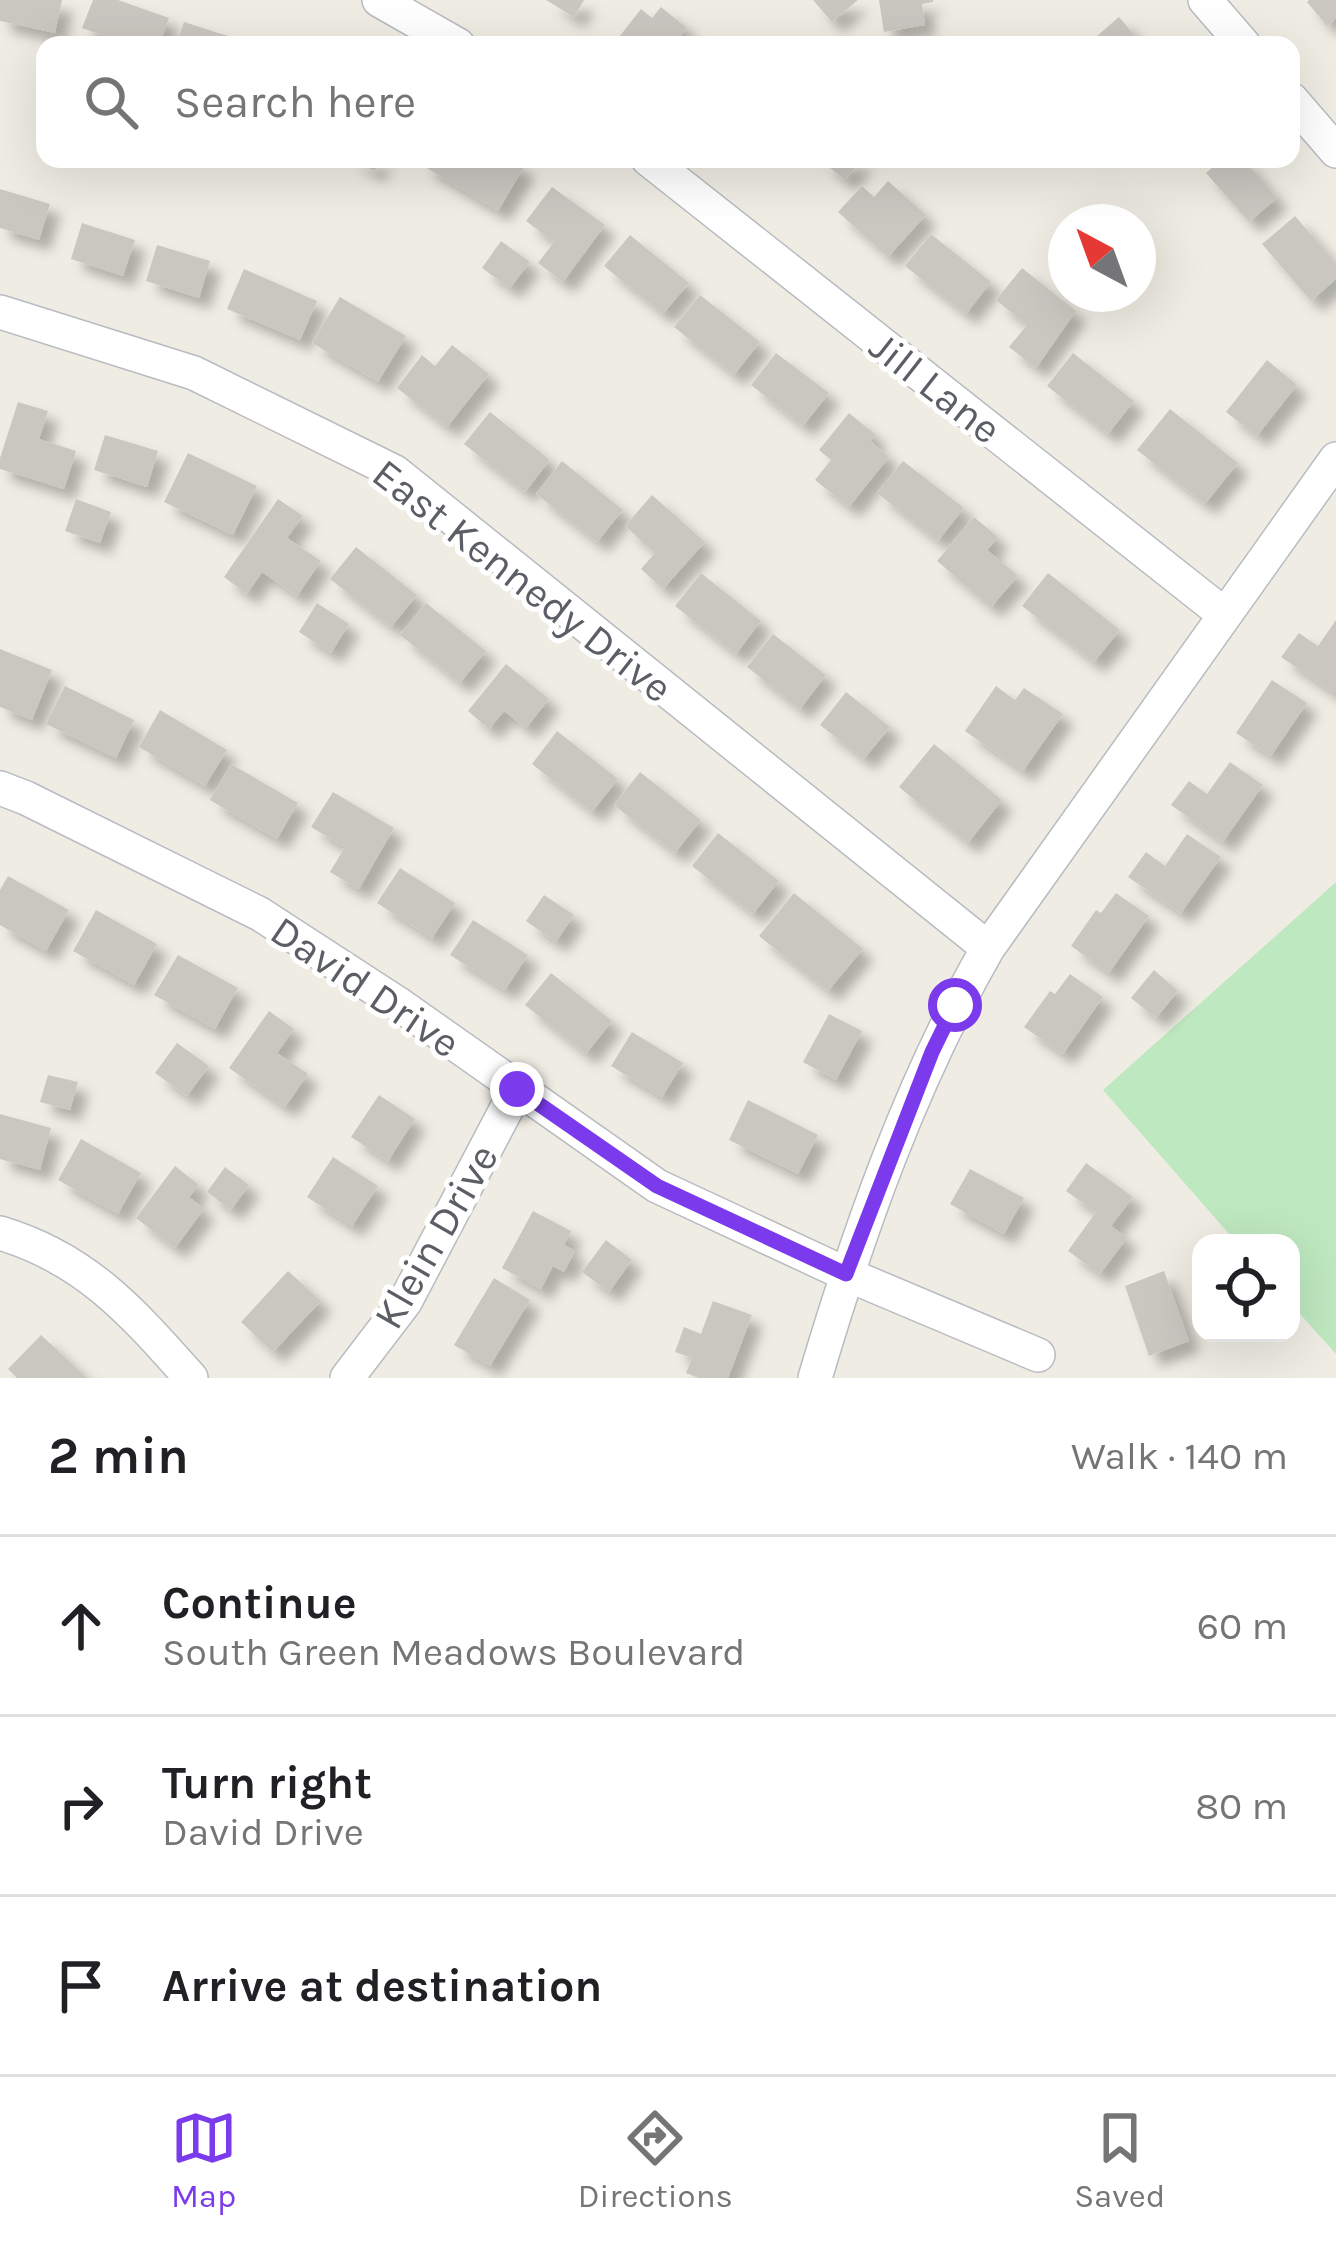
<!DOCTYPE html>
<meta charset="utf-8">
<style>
:root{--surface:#fff;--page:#f2f2f2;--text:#202124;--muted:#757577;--line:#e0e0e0;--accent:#7c3aed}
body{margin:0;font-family:Karla,sans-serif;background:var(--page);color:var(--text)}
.controls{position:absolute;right:36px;bottom:36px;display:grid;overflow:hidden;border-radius:24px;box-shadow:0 12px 48px #0002}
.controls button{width:108px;height:108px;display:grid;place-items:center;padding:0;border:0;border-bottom:3px solid var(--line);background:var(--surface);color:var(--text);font:60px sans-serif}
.compass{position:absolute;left:1048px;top:204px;width:108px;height:108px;border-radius:50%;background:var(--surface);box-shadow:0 12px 48px #0002;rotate:319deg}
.stop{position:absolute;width:36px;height:36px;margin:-27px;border:9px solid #7c3aed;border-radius:50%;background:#fff}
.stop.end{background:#7c3aed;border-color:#fff;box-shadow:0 3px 12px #0008}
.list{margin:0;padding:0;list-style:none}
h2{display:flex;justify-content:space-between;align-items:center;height:156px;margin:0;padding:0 48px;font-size:51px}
h2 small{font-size:39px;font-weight:400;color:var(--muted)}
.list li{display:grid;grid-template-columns:78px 1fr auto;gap:36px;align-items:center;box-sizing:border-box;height:180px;padding:0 48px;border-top:3px solid var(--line)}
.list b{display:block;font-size:45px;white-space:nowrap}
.list p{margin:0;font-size:39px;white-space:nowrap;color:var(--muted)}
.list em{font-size:39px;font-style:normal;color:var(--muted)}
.icon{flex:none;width:66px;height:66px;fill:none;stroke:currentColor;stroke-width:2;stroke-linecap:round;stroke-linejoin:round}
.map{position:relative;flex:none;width:1336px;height:1378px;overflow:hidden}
.search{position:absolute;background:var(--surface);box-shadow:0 12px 48px #0002;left:36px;right:36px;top:36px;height:132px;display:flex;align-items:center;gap:30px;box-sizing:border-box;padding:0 42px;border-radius:24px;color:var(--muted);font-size:45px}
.sheet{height:696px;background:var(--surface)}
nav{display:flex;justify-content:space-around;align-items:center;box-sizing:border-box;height:168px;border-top:3px solid var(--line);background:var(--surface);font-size:33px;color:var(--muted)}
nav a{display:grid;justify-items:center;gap:6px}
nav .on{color:var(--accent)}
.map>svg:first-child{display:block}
.green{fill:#bee8c0}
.building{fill:#cac6c0;filter:url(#shadow)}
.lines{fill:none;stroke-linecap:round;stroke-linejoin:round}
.street-casing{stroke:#b8bbc0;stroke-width:36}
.street{stroke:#fff;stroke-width:33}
.route{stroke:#7c3aed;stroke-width:15}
.labels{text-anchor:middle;stroke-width:10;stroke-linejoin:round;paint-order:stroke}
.street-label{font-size:42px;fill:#5b5f65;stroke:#fff}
</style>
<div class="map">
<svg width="1336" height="1378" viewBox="0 0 1336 1378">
<defs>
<filter id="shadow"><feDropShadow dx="11" dy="11" stdDeviation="6" flood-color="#0004"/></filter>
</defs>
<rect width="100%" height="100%" fill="#efede3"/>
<path class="green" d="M1336,882V1354L1291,1304V1243H1237L1103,1090Z"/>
<path class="building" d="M0,0H62L55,33L0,21Z
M93,0H118L169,18L159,45H131L82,28Z
M546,0H584L574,17Z
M813,0H858L832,22Z
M879,0H933V2L922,4L925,25L884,32Z
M1309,0H1336V18L1327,26L1307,2Z
M661,7L687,28L681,35L694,45H621L616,41L641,9L652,18Z
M1119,17L1143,45H1093L1090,42Z
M184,22L253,44V45H176Z
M347,159H380L375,171Z
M425,159H511L524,167L498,211L422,165Z
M819,159H862L845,180Z
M1222,159H1243L1277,198L1249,222L1206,173Z
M888,181L926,215L888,257L838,212L862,186L874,197Z
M552,187L605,225L563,282L538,263L554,242L526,221Z
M0,189L50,204L39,240L0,228Z
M1295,216L1336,264V279L1311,301L1262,244Z
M82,223L135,240L123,276L71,259Z
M931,234L991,282L966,314L905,266Z
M630,235L689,283L663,314L604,266Z
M501,241L530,262L510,288L482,268Z
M157,245L210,261L199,298L146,281Z
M1022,268L1076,311L1036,368L1009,347L1027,325L996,300Z
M244,269L317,301L300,340L227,309Z
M700,295L760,342L734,375L674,327Z
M340,297L406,336L378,382L312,343Z
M452,345L489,374L447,427L397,388L422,355L435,366Z
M776,353L829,393L803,426L751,385Z
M1073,353L1134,401L1108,434L1047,386Z
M1267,360L1297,385L1257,436L1226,412Z
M18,402L48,411L39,439L76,451L64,489L0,469V458Z
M1170,409L1238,463L1205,504L1137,450Z
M490,412L550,460L525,492L464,444Z
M849,413L876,435L870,441L889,457L849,507L815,480L831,460L819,450Z
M105,435L158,451L147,487L94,470Z
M188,453L257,486L233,535L164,502Z
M562,461L623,510L597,542L536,494Z
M903,461L964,508L938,541L877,493Z
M652,495L705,542L663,589L641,569L655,553L625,526Z
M76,499L111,512L100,543L65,531Z
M278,499L303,516L287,538L321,561L297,596L262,572L247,594L224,577Z
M974,517L998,537L987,550L1018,576L991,607L937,561Z
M356,547L417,595L391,627L330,579Z
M701,573L761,621L736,654L675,606Z
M1048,573L1120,630L1094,662L1022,606Z
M317,603L349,624L331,653L299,632Z
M426,603L486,651L460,683L400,635Z
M1336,620V690L1334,693L1281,657L1299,633L1318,646Z
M773,634L826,675L800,709L747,667Z
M0,649L52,670L32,720L0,707Z
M506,664L549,699L526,728L504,711L489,729L468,711Z
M1272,680L1307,703L1271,756L1236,733Z
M65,686L134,720L116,758L46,724Z
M996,686L1015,700L1024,688L1063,714L1023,771L965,731Z
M846,692L890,727L864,759L820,725Z
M160,710L227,750L205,786L139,747Z
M557,731L618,779L592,812L532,764Z
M934,744L1002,800L968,843L899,787Z
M1230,762L1263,785L1223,842L1171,805L1189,781L1207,794Z
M231,764L298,803L277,839L210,800Z
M640,772L701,820L675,853L614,805Z
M333,792L394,828L359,889L330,872L345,847L311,827Z
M718,833L779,881L753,914L692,866Z
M1187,834L1221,857L1181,913L1128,877L1146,852L1165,866Z
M400,868L455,903L432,938L377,903Z
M8,876L69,910L46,951L0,925V890Z
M794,893L863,949L828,991L759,936Z
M1116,893L1149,916L1109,973L1071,946L1096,910L1101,913Z
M544,895L574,915L556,942L526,921Z
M96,910L157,944L134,985L73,951Z
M473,920L528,955L505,990L450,955Z
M178,955L238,988L215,1029L154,995Z
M1154,970L1178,991L1156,1018L1131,998Z
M551,973L612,1021L586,1054L525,1005Z
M1070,974L1103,997L1063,1054L1024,1027L1050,991L1055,994Z
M269,1011L294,1029L277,1053L308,1074L285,1107L229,1068Z
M829,1014L862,1031L836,1080L803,1062Z
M632,1032L683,1063L662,1097L611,1066Z
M177,1043L209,1066L187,1096L155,1073Z
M48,1075L78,1082L70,1110L40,1102Z
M379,1095L415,1119L388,1161L351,1137Z
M748,1100L818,1135L798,1174L729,1140Z
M0,1114L51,1128L40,1170L0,1159Z
M81,1139L141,1173L118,1214L58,1180Z
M333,1157L378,1186L352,1226L307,1197Z
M1086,1163L1133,1197L1111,1226L1127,1238L1100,1274L1068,1251L1096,1212L1066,1191Z
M175,1166L199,1185L189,1197L204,1209L175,1248L136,1218Z
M225,1167L249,1185L231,1210L207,1192Z
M970,1169L1024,1198L1004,1234L950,1204Z
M533,1211L571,1231L564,1245L575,1251L564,1272L553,1266L541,1289L502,1268Z
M606,1240L632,1260L609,1292L582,1272Z
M288,1271L321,1301L273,1352L241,1322Z
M1164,1271L1189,1341L1149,1356L1125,1286Z
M494,1278L530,1300L490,1366L454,1345Z
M713,1301L752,1315L728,1378H699L686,1373L692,1358L675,1352L684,1327L701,1334Z
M41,1335L87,1378H17L8,1369Z"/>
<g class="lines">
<defs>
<path id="street" d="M379,0L458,45
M1205,0L1244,45
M1291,99L1336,151
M648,159L1225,615
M0,312L194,373L395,472L988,948
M0,788L26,798L260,914L397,1003L657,1186L846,1274L1038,1355
M0,1233C87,1259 133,1313 191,1378
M347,1378L405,1302L517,1089
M815,1378C859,1230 911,1082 988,948L1336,459"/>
</defs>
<use href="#street" class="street-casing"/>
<use href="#street" class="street"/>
</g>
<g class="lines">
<path class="route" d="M517,1089L657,1186L846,1274L932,1052L955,1005"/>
</g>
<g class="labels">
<g class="street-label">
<text transform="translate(936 387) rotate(38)" y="15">Jill Lane</text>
<text transform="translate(523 580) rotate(38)" y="15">East Kennedy Drive</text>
<text transform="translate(366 986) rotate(34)" y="15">David Drive</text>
<text transform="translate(435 1236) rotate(-60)" y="15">Klein Drive</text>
</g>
</g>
</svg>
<div class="controls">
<button><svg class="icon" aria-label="locate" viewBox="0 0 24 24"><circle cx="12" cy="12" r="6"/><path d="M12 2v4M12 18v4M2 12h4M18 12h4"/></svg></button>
</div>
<svg class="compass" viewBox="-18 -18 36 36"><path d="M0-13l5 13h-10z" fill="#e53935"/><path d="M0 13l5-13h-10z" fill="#757577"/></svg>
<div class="stop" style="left:955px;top:1005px"></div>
<div class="stop end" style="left:517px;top:1089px"></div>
<div class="search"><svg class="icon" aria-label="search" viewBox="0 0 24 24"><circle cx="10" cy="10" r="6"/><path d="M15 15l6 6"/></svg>Search here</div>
</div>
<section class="sheet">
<h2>2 min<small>Walk · 140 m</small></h2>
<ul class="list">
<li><svg class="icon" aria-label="ahead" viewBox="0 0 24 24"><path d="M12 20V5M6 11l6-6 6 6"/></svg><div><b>Continue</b><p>South Green Meadows Boulevard</p></div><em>60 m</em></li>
<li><svg class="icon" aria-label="right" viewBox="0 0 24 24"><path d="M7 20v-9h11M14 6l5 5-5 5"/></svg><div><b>Turn right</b><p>David Drive</p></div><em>80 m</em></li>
<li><svg class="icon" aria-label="arrive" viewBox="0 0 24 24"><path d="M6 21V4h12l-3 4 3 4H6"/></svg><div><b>Arrive at destination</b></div></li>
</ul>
</section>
<nav>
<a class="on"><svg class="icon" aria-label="map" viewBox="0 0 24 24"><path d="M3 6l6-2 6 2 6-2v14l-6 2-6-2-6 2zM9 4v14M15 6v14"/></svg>Map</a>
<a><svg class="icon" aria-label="directions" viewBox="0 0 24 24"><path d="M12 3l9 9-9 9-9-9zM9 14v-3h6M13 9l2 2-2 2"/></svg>Directions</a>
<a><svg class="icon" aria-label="saved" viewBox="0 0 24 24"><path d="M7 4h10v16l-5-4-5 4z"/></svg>Saved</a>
</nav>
